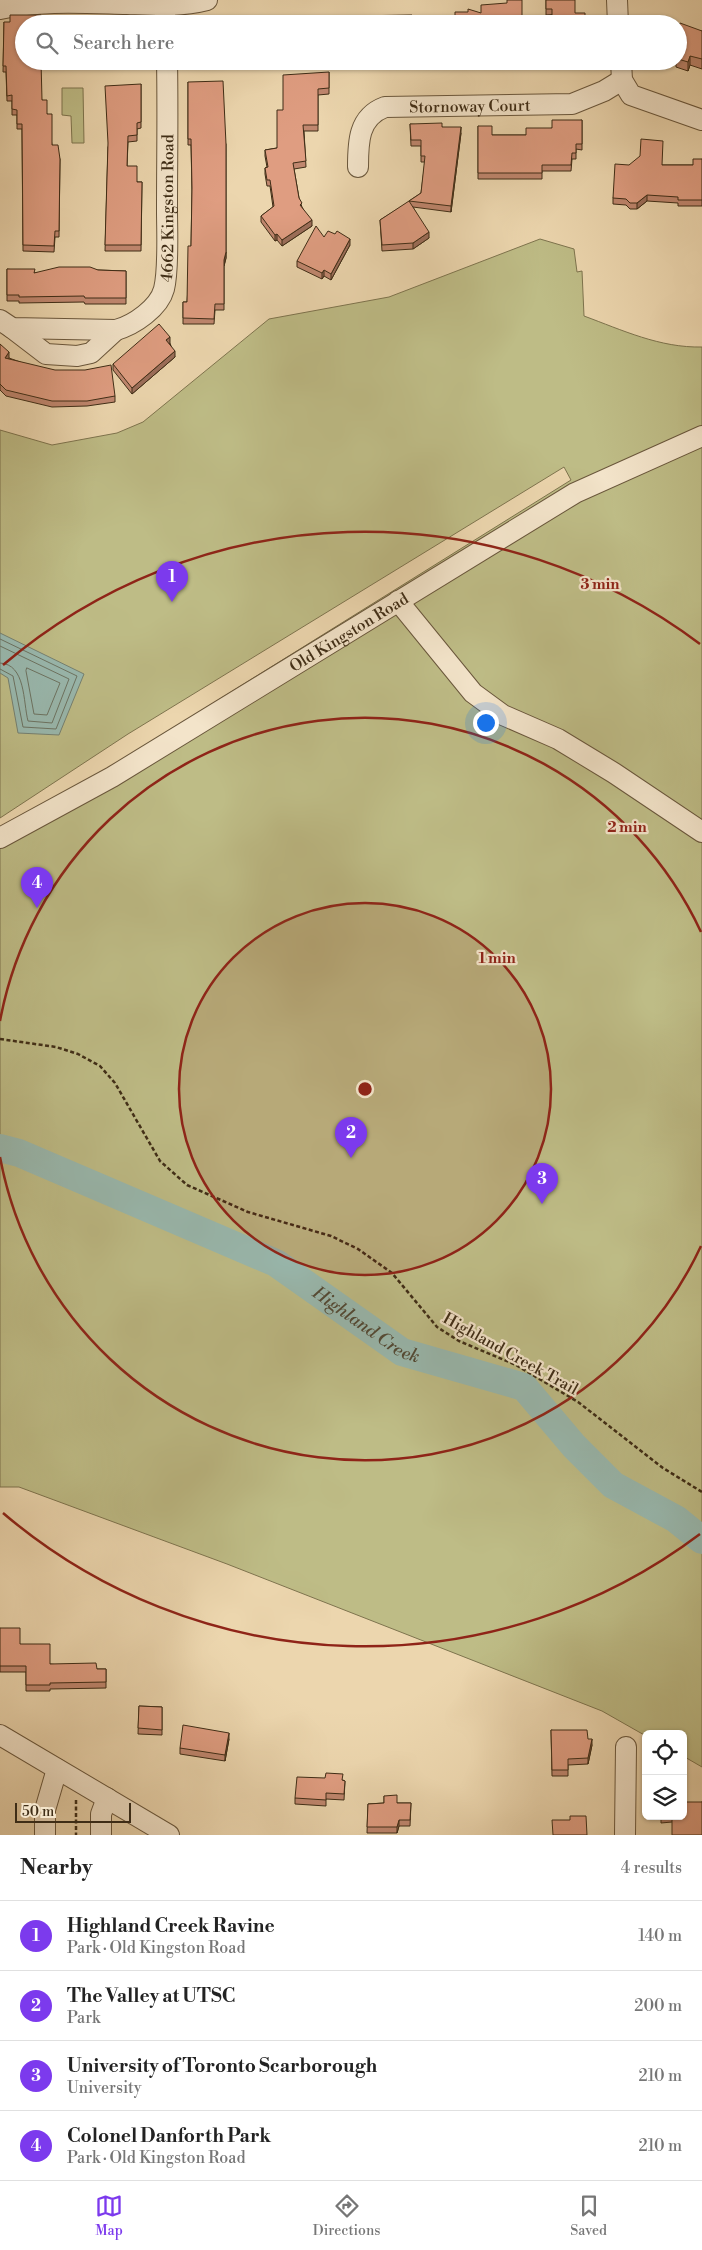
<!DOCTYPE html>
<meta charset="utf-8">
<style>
:root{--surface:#fff;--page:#f2f2f2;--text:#222;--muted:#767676;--line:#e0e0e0;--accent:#7c3aed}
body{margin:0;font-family:"Libre Bodoni",serif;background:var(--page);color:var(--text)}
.controls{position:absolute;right:15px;bottom:15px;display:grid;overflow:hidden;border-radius:8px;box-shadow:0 1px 4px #0004}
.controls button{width:45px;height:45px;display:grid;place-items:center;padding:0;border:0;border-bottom:1px solid var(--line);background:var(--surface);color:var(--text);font:25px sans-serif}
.scale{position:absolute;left:15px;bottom:12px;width:116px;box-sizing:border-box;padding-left:5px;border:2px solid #3f2d16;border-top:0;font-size:14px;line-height:18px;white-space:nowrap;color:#3f2d16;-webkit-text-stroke:4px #f3e4ca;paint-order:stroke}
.you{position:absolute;left:485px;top:722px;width:18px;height:18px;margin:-12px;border:4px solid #fff;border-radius:50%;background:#1a73e8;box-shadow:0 0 0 8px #1a73e833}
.badge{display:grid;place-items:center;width:32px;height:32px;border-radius:50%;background:var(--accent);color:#fff;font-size:16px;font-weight:700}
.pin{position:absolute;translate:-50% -41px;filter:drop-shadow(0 1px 2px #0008)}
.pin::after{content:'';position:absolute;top:26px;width:18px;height:15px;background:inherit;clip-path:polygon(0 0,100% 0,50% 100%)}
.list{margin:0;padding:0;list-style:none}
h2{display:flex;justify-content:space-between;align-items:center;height:65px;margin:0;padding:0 20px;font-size:21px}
h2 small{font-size:16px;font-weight:400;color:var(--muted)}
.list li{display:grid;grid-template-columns:32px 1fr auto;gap:15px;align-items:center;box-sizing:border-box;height:70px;padding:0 20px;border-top:1px solid var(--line)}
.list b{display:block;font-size:19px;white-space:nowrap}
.list p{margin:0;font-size:16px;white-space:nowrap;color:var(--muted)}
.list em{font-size:16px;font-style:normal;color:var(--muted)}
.icon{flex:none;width:28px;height:28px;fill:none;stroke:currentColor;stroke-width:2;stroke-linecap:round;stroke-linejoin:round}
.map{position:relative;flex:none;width:702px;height:1835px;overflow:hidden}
.search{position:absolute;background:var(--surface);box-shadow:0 1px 4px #0004;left:15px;right:15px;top:15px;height:55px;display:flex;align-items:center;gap:12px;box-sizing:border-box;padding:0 18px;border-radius:28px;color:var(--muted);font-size:19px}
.sheet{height:345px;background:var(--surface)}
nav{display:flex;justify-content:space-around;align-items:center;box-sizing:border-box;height:70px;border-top:1px solid var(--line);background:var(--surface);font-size:14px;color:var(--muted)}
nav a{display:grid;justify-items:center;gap:2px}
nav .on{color:var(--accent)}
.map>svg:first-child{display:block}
.green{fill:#bebc86;stroke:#7e744e}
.water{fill:#99b9af;stroke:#758172}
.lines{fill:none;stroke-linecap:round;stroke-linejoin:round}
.shore{stroke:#6c7362;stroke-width:1}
.river{stroke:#99b9af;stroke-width:28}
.minor-casing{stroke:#6a573c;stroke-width:22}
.path{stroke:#3f2d16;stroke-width:2.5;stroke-dasharray:4 2.5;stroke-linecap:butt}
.minor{stroke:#f3e4ca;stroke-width:20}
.wall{fill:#c0876f;stroke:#3f2d16}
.shaded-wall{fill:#9c6e5a;stroke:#3f2d16}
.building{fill:#df9d81;stroke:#3f2d16}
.ring{fill:none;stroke:#8f2418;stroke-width:2.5}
.labels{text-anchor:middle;stroke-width:4.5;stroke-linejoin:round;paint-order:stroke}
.street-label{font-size:16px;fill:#3f2d16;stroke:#f3e4ca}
.water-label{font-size:18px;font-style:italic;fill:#514935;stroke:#f3e4ca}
.centre{fill:#8f2418;stroke:#f3e4ca;stroke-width:2.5}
.ring-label{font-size:15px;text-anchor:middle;font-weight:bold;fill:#8f2418;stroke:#f3e4ca;stroke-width:4.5;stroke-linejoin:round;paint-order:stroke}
</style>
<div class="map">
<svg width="702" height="1835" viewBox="0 0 702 1835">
<rect width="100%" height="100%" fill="#ecd6ae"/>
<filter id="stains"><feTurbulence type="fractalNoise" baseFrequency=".004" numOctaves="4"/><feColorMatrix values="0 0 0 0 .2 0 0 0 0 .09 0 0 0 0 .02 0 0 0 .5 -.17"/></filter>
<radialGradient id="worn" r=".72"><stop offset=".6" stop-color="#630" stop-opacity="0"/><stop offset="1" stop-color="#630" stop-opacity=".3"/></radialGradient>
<path class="green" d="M62,88H83L84,143H72L71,116L62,115Z
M540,239L574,249L577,272L582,271L584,316C622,330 660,348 702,347V1767L683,1756V1734H646V1736L602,1711L227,1564L19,1487H0V836L571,480L564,467L128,734L0,818V430L52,445L117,433L143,422L269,319L389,297Z"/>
<path class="water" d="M0,633L84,674L59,735L18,733L8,678L0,673Z"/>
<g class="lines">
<path class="shore" d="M0,639L77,676L56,729L23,727L13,676L0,669
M0,646L69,679L52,723L28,721C23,702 26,664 0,663
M27,668L60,683L47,715L34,714L26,671Z"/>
<path class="river" id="s1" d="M0,1148L19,1153L276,1263L402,1352L524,1387L574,1446L613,1485L676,1519L702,1540"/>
<defs>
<g id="minor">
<path d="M617,0L618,24"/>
<path d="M165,5V24"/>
<path d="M0,9C41,0 85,3 127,4C154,5 180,7 207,0"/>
<path d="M621,61L622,80L631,95L702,120"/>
<path id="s2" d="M358,167C358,143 358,117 385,107L572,104L604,91L622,80"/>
<path id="s3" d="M0,320L12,328L116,330C134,325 159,308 164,289C169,269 167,232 167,210C167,160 168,111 167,61"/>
<path d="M12,328L46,354L77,356L91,353L116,330"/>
<path d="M398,601L473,693L503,715L558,739L614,773L702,832"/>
<path id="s4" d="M0,838L112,777L575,493L702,436"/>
<path d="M0,1735L169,1835"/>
<path d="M45,1835V1810L57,1769"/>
<path d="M101,1835V1814L107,1798"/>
<path d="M625,1835L626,1747"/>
</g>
</defs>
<use href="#minor" class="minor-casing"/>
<path class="path" d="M0,1039L56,1047L78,1054L100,1066L115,1083L160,1161L187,1185L248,1212L331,1236L358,1249L392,1273L437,1327L459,1341L516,1365L578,1402L663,1468L702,1492
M76,1800V1835"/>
<use href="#minor" class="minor"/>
</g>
<path class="wall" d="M546,0L575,13L546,15Z
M4,22L42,100L47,114L52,145L60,159L59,237H55L54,252L23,251L22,136V129H17V115H12V101H7L6,72H3Z
M678,29L702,31V69L690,65L688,71L676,67V61H678Z
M69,61H139V67L109,68V63H85V67H69Z
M188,61H218V67H188Z
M329,72V94L318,95V131H304L306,167L294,169L299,198L302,207L312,226L282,246L277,240L275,241L261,222V216L273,207L270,186H267L265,174V168L267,167L265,156V150L277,148Z
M188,82L226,144V258L224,266V310H215L214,324H183V302H187L191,246L192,191L191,145H188Z
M141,84V128L137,129V141L128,142L127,166L137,182H142L141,251H105L108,147Z
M582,120V150L576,149V159H572L571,171H542V179H478V126L492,135H526Z
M410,124L442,127L461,133L451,212L413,207L429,238L413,249L382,251L380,220L409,202V201L421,193L425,162H421V146H411Z
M702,159V206H678V203L647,201L637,209H630L626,205L613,204V198L629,165H693Z
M324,237L350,245L331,280L324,276L322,279L297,267V261Z
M7,269L34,273L98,270L126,271V304H85L84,302L19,303V301H7Z
M170,343L175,357L132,394L113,370V364Z
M0,344L9,358L115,396V402L87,406L52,407L6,396L0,390Z
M0,1628L20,1644L50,1664L97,1669H106V1688L50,1689V1691H26V1672H0Z
M139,1706L162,1707V1735L138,1734Z
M551,1730L588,1739L592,1745L588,1764L568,1765V1776H552Z
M229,1739L225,1761L180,1754V1748Z
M343,1780L345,1781L344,1800L326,1799V1806L295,1804V1798Z
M384,1796L397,1803H411L410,1826H399L397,1833H367L368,1804L384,1803Z
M702,1802L672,1822L661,1823V1816Z"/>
<path class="shaded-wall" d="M690,56V65L688,71V62Z
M461,127V133L451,212V206Z
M647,195V201L637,209V203Z
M312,220V226L282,246V240Z
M429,232V238L413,249V243Z
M277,234V240L275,241V235Z
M350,239V245L331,280V274Z
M226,252V258L224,266V260Z
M324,270V276L322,279V273Z
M170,337V343L166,346V340Z
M175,351V357L132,394V388Z
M9,352V358L5,363V358Z
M229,1733V1739L225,1761V1755Z
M592,1739V1745L588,1764V1758Z
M399,1820V1826L397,1833V1827Z"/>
<path class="building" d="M507,0H522V24H455V12H468V9L481,13V5L507,3Z
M546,0H575V13H585V24H552V9H546Z
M10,15H41V24H24V61H41L42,100H47V114H52V145H58L60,159L59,231H55L54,246L23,245L22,124H17V110L12,109V95L7,96L6,66H3L4,22H10Z
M412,15V24H180L220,22V20H232V18Z
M680,23L702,31V59L690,56L688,62L678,59V29Z
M329,72V88L318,89V125H303L306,161L293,163L299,198L302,203L300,205L312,220L282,240L277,234L275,235L261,216L274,206L270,180H267L265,168L268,167L265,150L277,148V110H283V75Z
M223,81L226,144V252L224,260V304H215L214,319L183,318V302H187L188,246H191L192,188L191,139H188V82Z
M141,84V122L137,123V135L128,136L127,166H137V182H142L141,245H105L108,143L105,86Z
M552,120H582V144H576V153H572L571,165H542V173H478V126H492V135H526V128H552Z
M442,123V127H461L451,206L409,201L421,193L425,156H421V140H411L410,124Z
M641,139L663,141L662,165H693V159H702V200H678V197L647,195L637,203H630L626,199L613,198L615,164L629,165L640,156Z
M409,201L429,232L413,243L382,245L380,220Z
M316,226L324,237L328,231L335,234L337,231L350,239L331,274L324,270L322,273L297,261Z
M59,267H90L98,270L126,271V298H85L84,296L19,297V295H7V269H35L34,273Z
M159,324L170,337L166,340L175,351L132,388L113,364Z
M0,344L9,352L5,358L55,370H85L111,365L115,396L87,401H52L6,390L0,384Z
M0,1628H20V1644H50V1664L96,1663L97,1669H106V1682L50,1683V1685H26V1666H0Z
M139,1706L162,1707V1730L138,1728Z
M183,1725L229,1733L225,1755L180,1748Z
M551,1730H587L588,1739H592L588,1758L568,1759V1770H552Z
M326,1773L343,1774L342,1780L345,1781L344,1794L326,1793V1800L295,1798L297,1777L325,1778Z
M397,1795V1803H411L410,1820H399L397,1827H367L368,1804L384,1803V1796Z
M683,1802H702V1835H672V1816L661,1817V1816H683Z
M570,1816H586L587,1835H553L552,1820H570Z"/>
<circle cx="365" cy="1089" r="186" fill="#8f2418" fill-opacity=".12"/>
<g class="ring">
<circle cx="365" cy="1089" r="186"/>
<path d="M701 1246A371 371 0 0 1 0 1157M0 1021A371 371 0 0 1 701 932"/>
<path d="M700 1534A557 557 0 0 1 3 1513M3 665A557 557 0 0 1 700 644"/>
</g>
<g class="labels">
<g class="street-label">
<text dy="6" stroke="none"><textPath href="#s2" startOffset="156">Stornoway Court</textPath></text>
<text dy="6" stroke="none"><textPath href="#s3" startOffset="265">4662 Kingston Road</textPath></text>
<text dy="6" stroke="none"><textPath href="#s4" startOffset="405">Old Kingston Road</textPath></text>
<text transform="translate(511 1353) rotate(29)" y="6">Highland Creek Trail</text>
</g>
<g class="water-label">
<text dy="6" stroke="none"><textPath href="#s1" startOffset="409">Highland Creek</textPath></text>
</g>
</g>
<circle cx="365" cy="1089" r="8" class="centre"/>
<g class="ring-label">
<text x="600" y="589">3 min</text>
<text x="627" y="832">2 min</text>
<text x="497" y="963">1 min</text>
</g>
<rect width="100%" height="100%" filter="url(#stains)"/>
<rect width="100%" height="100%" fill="url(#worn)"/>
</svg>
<div class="controls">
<button><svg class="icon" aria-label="locate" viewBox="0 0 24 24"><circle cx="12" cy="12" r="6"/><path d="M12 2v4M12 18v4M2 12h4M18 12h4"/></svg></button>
<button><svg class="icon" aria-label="layers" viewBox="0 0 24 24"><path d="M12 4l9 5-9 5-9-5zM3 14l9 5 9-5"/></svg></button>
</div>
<div class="scale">50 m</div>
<div class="you"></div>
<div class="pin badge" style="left:172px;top:602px">1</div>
<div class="pin badge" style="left:351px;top:1158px">2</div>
<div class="pin badge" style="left:542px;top:1204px">3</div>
<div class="pin badge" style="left:37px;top:908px">4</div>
<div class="search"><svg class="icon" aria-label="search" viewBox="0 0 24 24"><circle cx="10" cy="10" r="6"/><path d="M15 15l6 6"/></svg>Search here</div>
</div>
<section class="sheet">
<h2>Nearby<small>4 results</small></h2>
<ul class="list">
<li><span class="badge">1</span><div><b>Highland Creek Ravine</b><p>Park · Old Kingston Road</p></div><em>140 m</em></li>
<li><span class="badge">2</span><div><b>The Valley at UTSC</b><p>Park</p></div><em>200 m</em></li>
<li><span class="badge">3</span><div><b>University of Toronto Scarborough</b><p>University</p></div><em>210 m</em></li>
<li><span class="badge">4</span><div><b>Colonel Danforth Park</b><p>Park · Old Kingston Road</p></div><em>210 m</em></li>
</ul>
</section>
<nav>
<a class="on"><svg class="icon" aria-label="map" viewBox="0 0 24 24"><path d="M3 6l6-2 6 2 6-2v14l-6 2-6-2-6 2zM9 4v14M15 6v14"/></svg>Map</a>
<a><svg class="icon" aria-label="directions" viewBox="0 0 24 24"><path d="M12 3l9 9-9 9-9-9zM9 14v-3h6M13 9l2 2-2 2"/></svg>Directions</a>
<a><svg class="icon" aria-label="saved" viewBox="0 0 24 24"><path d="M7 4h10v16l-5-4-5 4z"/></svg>Saved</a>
</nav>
